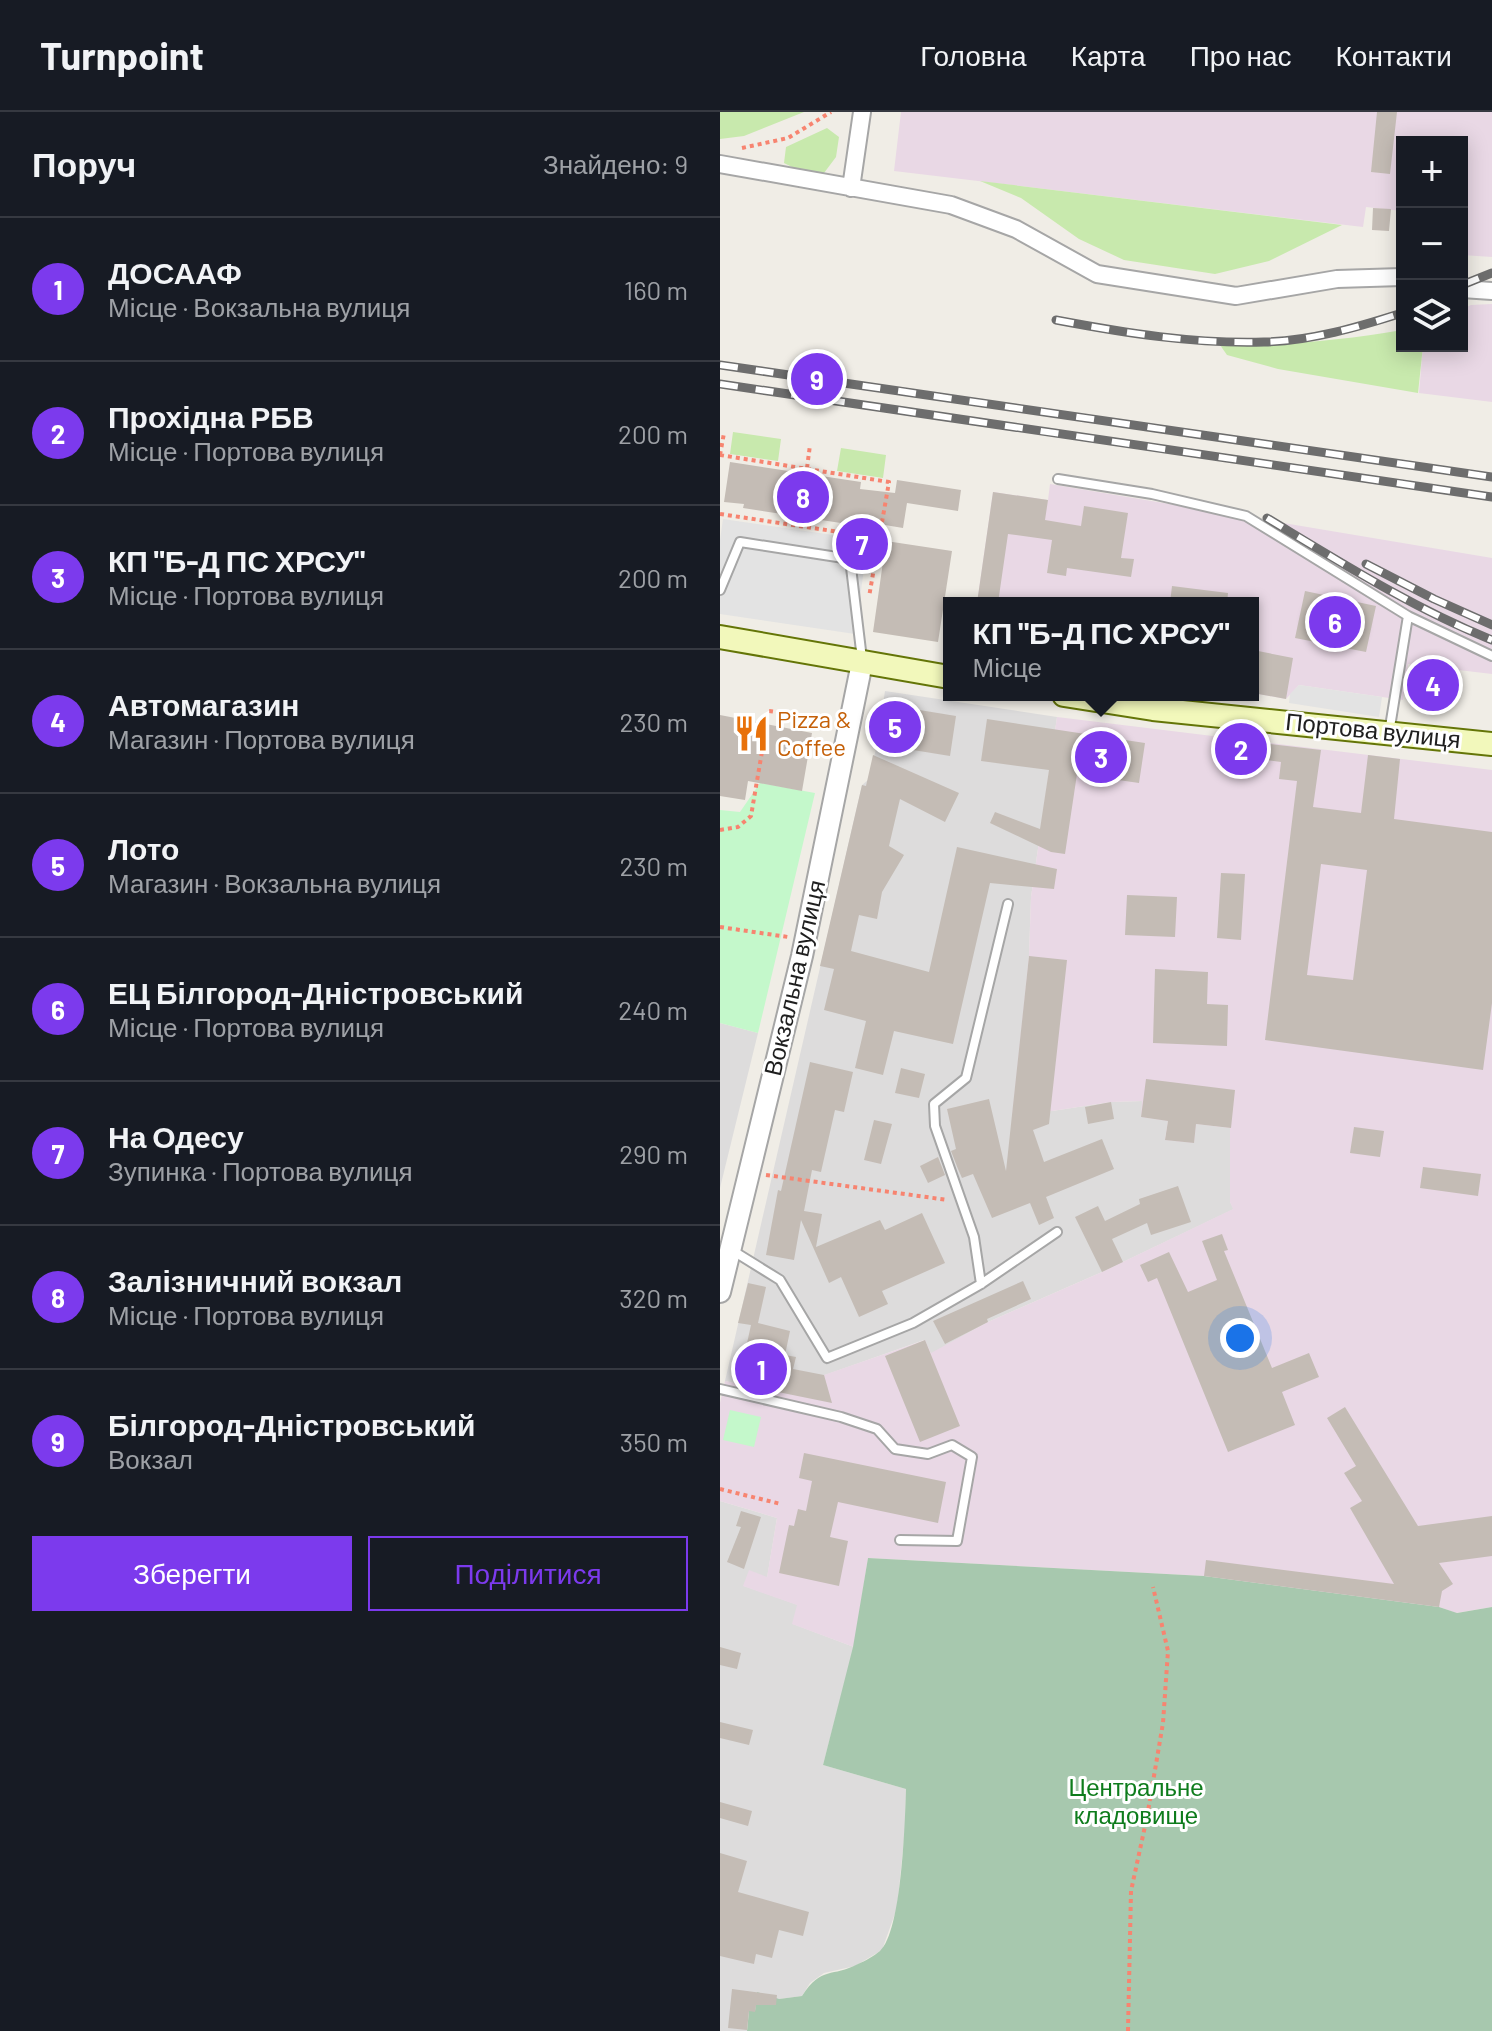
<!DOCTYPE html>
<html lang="uk">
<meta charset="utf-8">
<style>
:root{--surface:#171b24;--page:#20242c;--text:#f1f3f6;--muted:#9ea1a6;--line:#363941;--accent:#7c3aed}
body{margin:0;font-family:Barlow,sans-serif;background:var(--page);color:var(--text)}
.controls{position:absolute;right:24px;top:24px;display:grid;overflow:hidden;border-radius:0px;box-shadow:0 4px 20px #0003}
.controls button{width:72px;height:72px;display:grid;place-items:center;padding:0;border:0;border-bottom:2px solid var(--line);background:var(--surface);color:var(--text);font:40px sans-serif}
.you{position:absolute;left:520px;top:1226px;width:28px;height:28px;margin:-20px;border:6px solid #fff;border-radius:50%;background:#1a73e8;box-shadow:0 0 0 12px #1a73e833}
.badge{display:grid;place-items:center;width:52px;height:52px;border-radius:50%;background:var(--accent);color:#fff;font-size:26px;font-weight:700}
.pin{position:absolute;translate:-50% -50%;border:4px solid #fff;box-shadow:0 2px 8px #0006}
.popup{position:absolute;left:223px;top:485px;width:316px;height:104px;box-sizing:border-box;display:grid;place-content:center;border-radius:0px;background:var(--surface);filter:drop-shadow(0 2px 6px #0005);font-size:26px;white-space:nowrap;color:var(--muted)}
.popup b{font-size:30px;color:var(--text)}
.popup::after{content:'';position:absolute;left:50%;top:100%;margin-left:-16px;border:16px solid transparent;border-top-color:var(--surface)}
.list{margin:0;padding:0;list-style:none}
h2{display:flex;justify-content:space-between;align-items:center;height:104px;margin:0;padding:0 32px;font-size:34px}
h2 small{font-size:26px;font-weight:400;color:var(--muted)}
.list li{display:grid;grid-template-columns:52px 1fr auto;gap:24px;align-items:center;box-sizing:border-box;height:144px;padding:0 32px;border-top:2px solid var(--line)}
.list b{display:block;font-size:30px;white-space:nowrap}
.list p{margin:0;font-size:26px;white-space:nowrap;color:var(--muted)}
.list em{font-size:26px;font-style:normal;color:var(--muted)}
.actions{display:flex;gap:16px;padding:24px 32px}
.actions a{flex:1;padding:18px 0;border:2px solid var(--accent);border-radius:0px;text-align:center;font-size:28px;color:var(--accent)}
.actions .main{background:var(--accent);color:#fff}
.icon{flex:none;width:44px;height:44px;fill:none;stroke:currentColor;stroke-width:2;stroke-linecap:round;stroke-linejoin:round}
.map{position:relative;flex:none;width:772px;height:1919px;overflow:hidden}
header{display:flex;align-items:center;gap:48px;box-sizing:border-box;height:112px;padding:0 40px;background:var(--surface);border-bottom:2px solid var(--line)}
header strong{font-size:38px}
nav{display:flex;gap:44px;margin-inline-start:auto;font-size:28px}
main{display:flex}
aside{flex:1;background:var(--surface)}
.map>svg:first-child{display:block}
.residential{fill:#dddcdc}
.industrial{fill:#e9d8e5}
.grass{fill:#c8e9ad}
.cemetery{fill:#a7c8ae}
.park{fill:#c4f8cb}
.parking{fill:#e3e3e3}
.building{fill:#c4bcb5;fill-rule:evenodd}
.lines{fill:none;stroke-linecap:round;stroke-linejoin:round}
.service-casing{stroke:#a6a6a6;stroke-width:12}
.minor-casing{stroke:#a6a6a6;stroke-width:20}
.tertiary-casing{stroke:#a6a6a6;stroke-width:24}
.secondary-casing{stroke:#647507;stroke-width:26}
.path{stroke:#f78470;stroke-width:4;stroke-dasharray:4 4;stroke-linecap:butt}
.service{stroke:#fff;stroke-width:8}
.minor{stroke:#fff;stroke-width:16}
.tertiary{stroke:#fff;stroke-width:20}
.secondary{stroke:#f2f8bb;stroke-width:22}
.rail-casing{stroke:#6d6d6d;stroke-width:9}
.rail{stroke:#fff;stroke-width:6;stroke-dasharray:18;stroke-linecap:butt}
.labels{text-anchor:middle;stroke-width:6;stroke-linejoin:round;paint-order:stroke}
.food-label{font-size:24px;fill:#c56008;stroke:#fff;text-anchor:start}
.street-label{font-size:24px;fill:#1f1f1f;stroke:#fff}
.park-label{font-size:24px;fill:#0e7c1c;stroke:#fff}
</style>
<header>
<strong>Turnpoint</strong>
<nav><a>Головна</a><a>Карта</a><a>Про нас</a><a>Контакти</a></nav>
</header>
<main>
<aside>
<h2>Поруч<small>Знайдено: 9</small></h2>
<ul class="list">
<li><span class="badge">1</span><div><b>ДОСААФ</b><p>Місце · Вокзальна вулиця</p></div><em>160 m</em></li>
<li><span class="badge">2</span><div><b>Прохідна РБВ</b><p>Місце · Портова вулиця</p></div><em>200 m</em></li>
<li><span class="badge">3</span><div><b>КП &quot;Б-Д ПС ХРСУ&quot;</b><p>Місце · Портова вулиця</p></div><em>200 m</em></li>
<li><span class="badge">4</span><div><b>Автомагазин</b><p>Магазин · Портова вулиця</p></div><em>230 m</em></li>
<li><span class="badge">5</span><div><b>Лото</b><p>Магазин · Вокзальна вулиця</p></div><em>230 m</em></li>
<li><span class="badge">6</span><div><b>ЕЦ Білгород-Дністровський</b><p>Місце · Портова вулиця</p></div><em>240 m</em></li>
<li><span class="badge">7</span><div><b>На Одесу</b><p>Зупинка · Портова вулиця</p></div><em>290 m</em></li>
<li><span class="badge">8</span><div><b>Залізничний вокзал</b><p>Місце · Портова вулиця</p></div><em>320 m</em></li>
<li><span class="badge">9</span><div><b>Білгород-Дністровський</b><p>Вокзал</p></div><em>350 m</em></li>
</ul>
<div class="actions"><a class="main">Зберегти</a><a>Поділитися</a></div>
</aside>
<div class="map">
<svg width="772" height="1919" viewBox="0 0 772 1919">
<rect width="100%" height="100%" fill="#f0ede6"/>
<path class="residential" d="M165,579L337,605L311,785L309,844L293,1005L391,990L423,989L448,1009L445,1027L476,1012L511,1016L510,1090L514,1097L382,1160L268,1210L211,1242L204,1228L105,1263L112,1291L5,1269L142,673L148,668L156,637Z
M0,911L38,921L0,1076Z
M0,1389L57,1406L47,1466L24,1474L78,1493L73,1512L134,1535L103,1653L186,1677L185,1718L177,1796L162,1838L135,1854L104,1861L90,1871L82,1884L59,1887L29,1899L27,1919H0Z"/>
<path class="industrial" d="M181,0H772V145L742,143V30H682V99L646,95L643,115L174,59Z
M772,192V290L699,281L703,234H742V197L751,193Z
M330,372L772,446V562L688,552L683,588L579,573L566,587L533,581V491H257L273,380L328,388Z
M337,605L772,658V1495L736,1501L719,1495L484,1464L148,1446L134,1535L72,1512L77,1493L23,1474L29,1458L47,1465L57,1406L0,1389V1291L5,1269L111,1290L104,1263L205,1228L211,1241L268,1210L382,1160L513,1097L510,1090V1016L476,1012L474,1031L445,1028L448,1009L421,1005L422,989L391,990L292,1005L309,844L311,785Z"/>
<path class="grass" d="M0,0H84L24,24L0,27Z
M107,16L119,25L116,45L104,61L82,60L64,51L66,35Z
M260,69L622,113L549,149L495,162L404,148L359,127L301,86Z
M682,218V234H703L698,281L558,257L507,243L500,233C561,233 622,229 682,218Z
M13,320L61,327L58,349L10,342Z
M121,336L166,343L163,366L117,359Z"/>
<path class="cemetery" d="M148,1446L484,1464L719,1495L737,1501L772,1495V1919H27L29,1899H35L37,1880L59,1887L82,1884C102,1853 112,1866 138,1852C145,1849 154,1844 160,1839C182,1819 185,1709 186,1677L103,1653L133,1535Z"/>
<path class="park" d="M40,671L95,681L38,921L0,911V698L20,700Z
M10,1298L41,1305L34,1335L3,1328Z"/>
<path class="parking" d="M3,407L148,428L135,522L0,502V428Z
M579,573L662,585L659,605L569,591L570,582Z"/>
<path class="building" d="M657,0H677L670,62L651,60Z
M653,96L671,97L669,119L652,118Z
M10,350L141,370L140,377L175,381L177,368L241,378L238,399L187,391L183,416L135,408L134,413L23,396L24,392L4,390Z
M273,380L328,388L325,408L361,414L364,394L408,401L401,446L414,447L411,465L347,456L346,464L327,461L332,428L288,422L278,491H257Z
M166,429L232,439L218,530L153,520Z
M452,474L508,481L507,491H450Z
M585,479L656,494L646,540L575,526Z
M533,538L573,546L566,587L533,581Z
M691,560L738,565L735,586L689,581Z
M163,592L236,604L230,644L156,632Z
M0,603L92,621L82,679L28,669L25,688L0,684Z
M267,607L425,631L419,671L357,662L345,742L331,740L270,711L275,700L320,717L329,658L261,649Z
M509,627L601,638L593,695L641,701L648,643L680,647L674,707L772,720V891L763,958L545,928L577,669L559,667L561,650L507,643ZM601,752L647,758L633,868L587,863Z
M153,643L239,681L225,710L180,687L169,734L184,743L162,780L157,807L139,803L131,839L209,860L237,735L337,757L334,777L270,771L233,932L174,919L163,963L135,956L146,909L104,898L114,857L100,854L142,673L146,674Z
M501,761L525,762L521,828L497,826Z
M407,783L457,785L455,825L405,823Z
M309,844L347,848L329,1012L313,1018L324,1050L382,1027L394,1057L326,1085L334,1106L319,1113L310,1091L272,1106L253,1062L242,1066L238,1057L231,1039L236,1037L227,997L269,987L286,1059Z
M435,857L488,860L487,892L508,893L507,934L433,931Z
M90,950L133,960L124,1000L115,998L101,1060L92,1058L84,1099L102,1102L96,1135L160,1108L165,1118L202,1101L225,1151L162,1179L168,1192L139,1205L121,1165L109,1171L81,1108L74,1148L46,1143L58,1078L61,1079Z
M181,956L205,962L199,986L175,981Z
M426,967L515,978L511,1016L476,1012L474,1031L445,1028L448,1009L421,1005Z
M391,990L394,1007L368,1012L365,995Z
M154,1008L172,1012L161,1052L144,1048Z
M634,1015L664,1019L660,1045L630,1041Z
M218,1045L225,1063L208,1071L200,1054Z
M703,1055L761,1062L758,1084L700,1076Z
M458,1074L471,1110L431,1123L427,1111L392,1127L403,1150L382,1160L355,1105L378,1094L385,1109L420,1092L419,1087Z
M502,1122L508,1138L504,1139L552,1256L589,1241L599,1265L562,1280L575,1313L508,1340L437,1166L428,1170L420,1153L449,1140L468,1180L497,1168L482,1129Z
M303,1169L311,1187L267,1207L268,1210L225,1232L213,1209Z
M28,1171L46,1175L38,1211L70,1219L65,1243L76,1245L73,1257L104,1263L112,1291L18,1272L31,1213L18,1211Z
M205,1228L240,1314L200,1330L165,1244Z
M625,1295L698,1414L772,1404V1444L719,1451L733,1472L722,1479L719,1495L484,1464L486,1448L674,1472L630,1396L642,1389L624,1361L636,1354L607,1306Z
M84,1341L226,1370L218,1411L118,1390L110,1425L128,1429L119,1474L59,1461L69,1413L74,1414L78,1397L86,1399L92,1369L79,1366Z
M21,1399L41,1405L24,1457L7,1450L21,1415L16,1414Z
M0,1535L21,1541L17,1557L0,1553Z
M0,1610L33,1618L29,1633L0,1626Z
M0,1690L32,1699L28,1714L0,1706Z
M0,1741L27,1749L18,1780L89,1800L83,1824L59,1818L52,1846L36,1842L34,1852L0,1844Z
M12,1877L57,1883L56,1893H36L35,1900L29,1899L27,1918L8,1916Z"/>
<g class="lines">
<defs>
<path id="service" d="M338,367L432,382L526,404L688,504L772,544
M0,478L20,430L130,447L142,547
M669,621L688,504
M10,1137L60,1168L107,1246L193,1211L261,1172L337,1120
M261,1172L254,1125L215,1014L214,992L246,966L288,792
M0,1277L121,1305L157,1317L175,1337L208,1342L232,1333L252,1345L237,1429L180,1428"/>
<path id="minor" d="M0,52L231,93L296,117L377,162L516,184L617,167L682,165
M131,76L142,0
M742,177L772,179"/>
<path id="tertiary" d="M0,1180L82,844L142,551"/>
<path id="secondary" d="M0,525L229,565
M344,583L433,597L772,632"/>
</defs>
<use href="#service" class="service-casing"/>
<use href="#minor" class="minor-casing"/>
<use href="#tertiary" class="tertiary-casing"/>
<use href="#secondary" class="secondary-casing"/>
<path class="path" d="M22,36L68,26L111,0
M0,343L169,370L149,485
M0,343L4,321
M87,356L90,333
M0,402L159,426
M49,599L110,608
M0,718L18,715L31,704L45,622
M0,815L68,825
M46,1063L228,1088
M0,1377L61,1392
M408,1919L411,1779L427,1705L443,1611L448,1539L433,1475"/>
<use href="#service" class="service"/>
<use href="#minor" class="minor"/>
<use href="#tertiary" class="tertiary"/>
<use href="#secondary" class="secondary"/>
<defs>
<path id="rail" d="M742,173L772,161
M336,208C405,221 474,232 544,230C591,229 638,215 682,201
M0,253L772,365
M0,272L772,385
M547,406C620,450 693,496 772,528
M646,452L714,487L772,513"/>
</defs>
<use href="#rail" class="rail-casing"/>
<use href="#rail" class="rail"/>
</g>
<defs>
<symbol id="restaurant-bare" viewBox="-9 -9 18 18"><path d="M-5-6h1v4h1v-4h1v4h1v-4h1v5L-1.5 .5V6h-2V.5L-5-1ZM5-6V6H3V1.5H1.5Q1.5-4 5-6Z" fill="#e8710a" stroke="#fff" stroke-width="2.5" paint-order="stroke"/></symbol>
</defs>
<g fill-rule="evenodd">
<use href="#restaurant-bare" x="6" y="596" width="51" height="51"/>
</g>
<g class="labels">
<g class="food-label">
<text x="57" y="616">Pizza &amp;<tspan x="57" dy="28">Coffee</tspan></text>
</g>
<g class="street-label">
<text transform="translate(653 619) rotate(6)" y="8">Портова вулиця</text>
<text transform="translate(75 866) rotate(-77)" y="8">Вокзальна вулиця</text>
</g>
<g class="park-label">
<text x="416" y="1684">Центральне<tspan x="416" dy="28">кладовище</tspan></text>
</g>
</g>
</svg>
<div class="controls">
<button>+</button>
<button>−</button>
<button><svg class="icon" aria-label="layers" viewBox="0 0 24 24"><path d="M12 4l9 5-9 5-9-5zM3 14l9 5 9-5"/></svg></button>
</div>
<div class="you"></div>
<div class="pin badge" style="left:41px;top:1257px">1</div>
<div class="pin badge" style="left:521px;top:637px">2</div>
<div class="pin badge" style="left:381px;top:645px">3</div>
<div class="popup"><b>КП &quot;Б-Д ПС ХРСУ&quot;</b>Місце</div>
<div class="pin badge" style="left:713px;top:573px">4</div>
<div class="pin badge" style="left:175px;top:615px">5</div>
<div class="pin badge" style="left:615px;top:510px">6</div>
<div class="pin badge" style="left:142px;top:432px">7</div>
<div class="pin badge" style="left:83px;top:385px">8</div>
<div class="pin badge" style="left:97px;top:267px">9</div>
</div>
</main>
